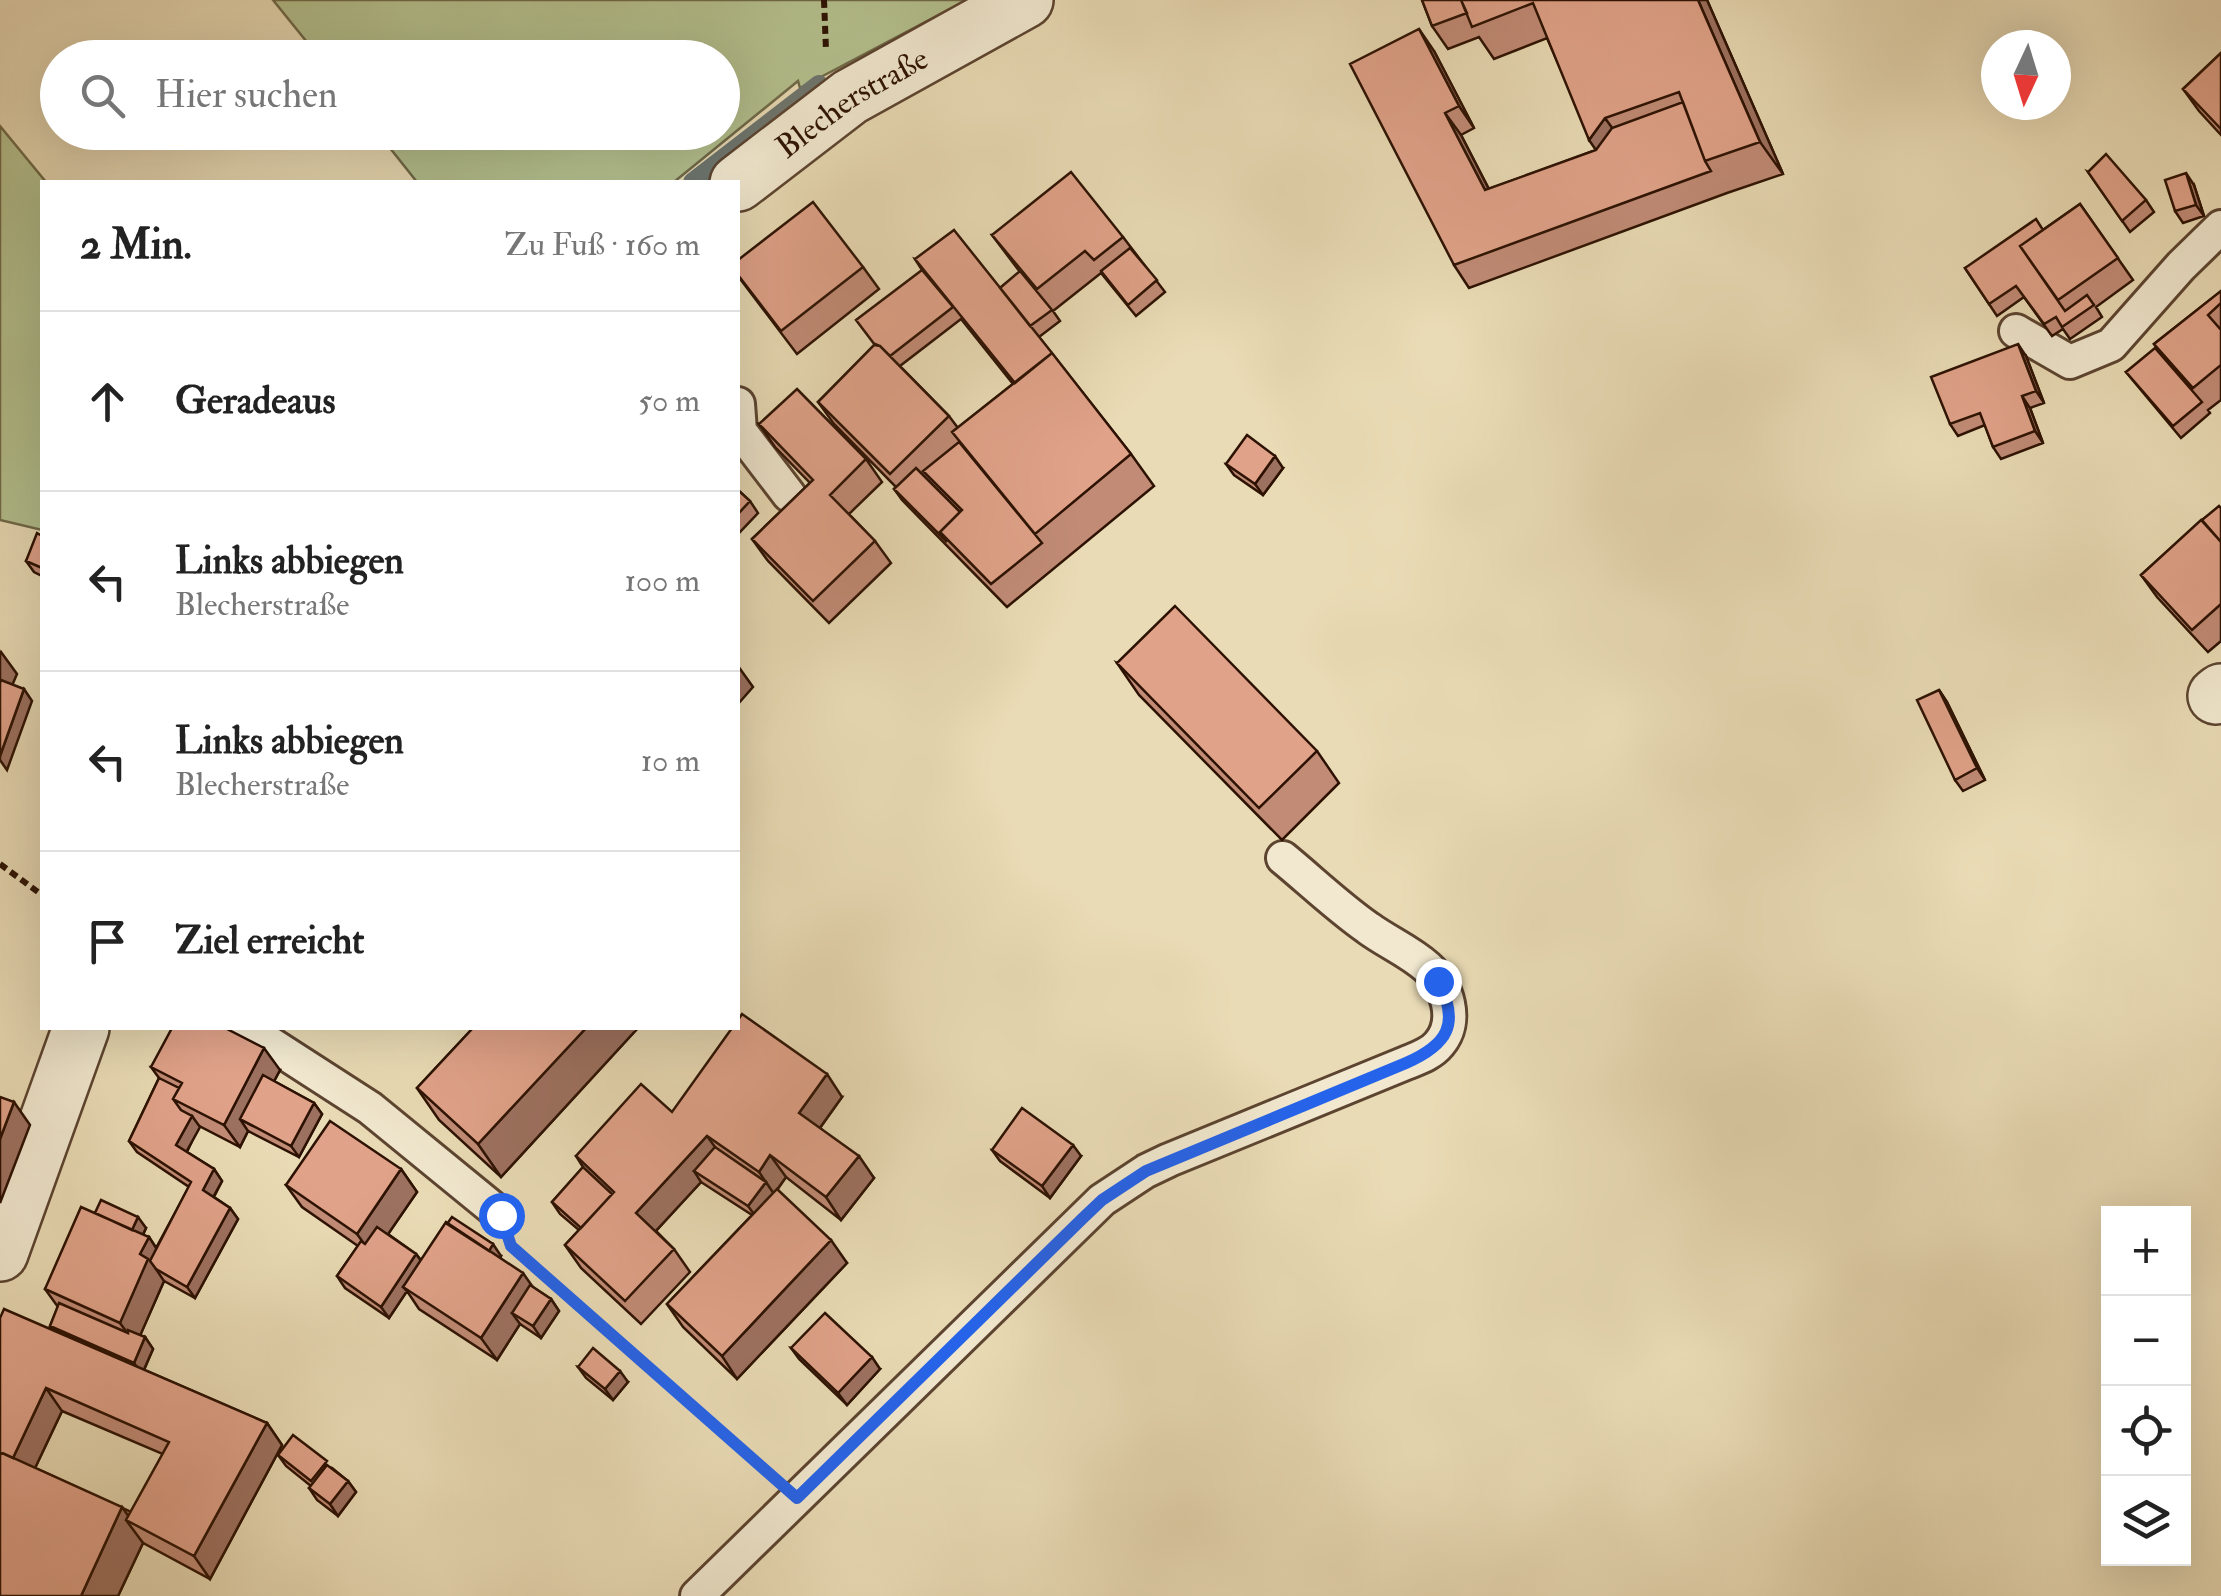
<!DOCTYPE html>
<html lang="de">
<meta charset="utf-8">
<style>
:root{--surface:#fff;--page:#f6f6f6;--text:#222;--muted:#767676;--line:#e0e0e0}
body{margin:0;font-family:"IM FELL Double Pica",serif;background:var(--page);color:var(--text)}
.controls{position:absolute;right:30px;bottom:30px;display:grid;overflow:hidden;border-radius:0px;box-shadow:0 10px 40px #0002}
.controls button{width:90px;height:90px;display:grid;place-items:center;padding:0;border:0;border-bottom:2px solid var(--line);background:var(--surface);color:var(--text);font:50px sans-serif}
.compass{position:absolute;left:1981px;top:30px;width:90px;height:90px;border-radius:50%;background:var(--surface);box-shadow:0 10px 40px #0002;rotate:184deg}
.stop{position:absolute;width:30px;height:30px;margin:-22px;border:8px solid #2563eb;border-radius:50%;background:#fff}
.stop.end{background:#2563eb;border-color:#fff;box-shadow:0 2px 10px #0008}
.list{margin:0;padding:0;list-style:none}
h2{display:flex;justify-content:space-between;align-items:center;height:130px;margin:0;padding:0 40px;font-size:42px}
h2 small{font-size:32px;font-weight:400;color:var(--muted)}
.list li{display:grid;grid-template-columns:65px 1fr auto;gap:30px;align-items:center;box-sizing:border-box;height:180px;padding:0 40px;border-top:2px solid var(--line)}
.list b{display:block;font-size:38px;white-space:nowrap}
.list p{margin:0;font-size:32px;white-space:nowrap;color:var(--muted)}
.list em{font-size:32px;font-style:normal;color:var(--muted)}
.icon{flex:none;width:55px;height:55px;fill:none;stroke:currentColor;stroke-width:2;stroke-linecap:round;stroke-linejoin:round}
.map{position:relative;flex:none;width:2221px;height:1596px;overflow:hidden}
.search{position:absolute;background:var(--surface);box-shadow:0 10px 40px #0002;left:40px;top:40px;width:700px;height:110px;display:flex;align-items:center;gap:25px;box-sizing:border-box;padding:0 35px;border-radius:55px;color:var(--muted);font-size:38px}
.panel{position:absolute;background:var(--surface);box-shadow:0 10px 40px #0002;left:40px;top:180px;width:700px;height:850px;border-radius:0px}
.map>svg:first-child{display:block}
.green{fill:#b4c18f;stroke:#706a49;stroke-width:2.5}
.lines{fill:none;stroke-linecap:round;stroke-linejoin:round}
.stream{stroke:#6e766f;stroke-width:18}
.service-casing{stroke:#5c4430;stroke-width:38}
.minor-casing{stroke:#5c4430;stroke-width:60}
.path{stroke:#2d1203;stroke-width:6;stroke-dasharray:8 5;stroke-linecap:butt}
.service{stroke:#f1e8cf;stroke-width:32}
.minor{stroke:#f1e8cf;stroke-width:55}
.wall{fill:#c18b76;stroke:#2d1203;stroke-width:2.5;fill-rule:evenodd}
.shaded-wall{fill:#9d7160;stroke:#2d1203;stroke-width:2.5}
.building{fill:#e0a289;stroke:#2d1203;stroke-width:2.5}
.route{stroke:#2563eb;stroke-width:12}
.labels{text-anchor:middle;stroke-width:9;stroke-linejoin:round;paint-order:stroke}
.street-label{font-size:32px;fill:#2d1203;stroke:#f1e8cf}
</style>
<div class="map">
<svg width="2221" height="1596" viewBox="0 0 2221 1596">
<rect width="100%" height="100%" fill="#e9dbb5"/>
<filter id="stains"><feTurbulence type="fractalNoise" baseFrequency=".002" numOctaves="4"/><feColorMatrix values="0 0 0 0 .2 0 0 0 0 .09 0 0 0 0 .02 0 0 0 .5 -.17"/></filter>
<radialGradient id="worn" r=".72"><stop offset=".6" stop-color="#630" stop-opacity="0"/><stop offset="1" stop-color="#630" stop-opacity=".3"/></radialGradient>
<path class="green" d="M273,0H967L800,88L798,81L674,182H417L378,133L722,132V58L319,57Z
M0,126L46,182H42V530L0,520Z"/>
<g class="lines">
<path class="stream" d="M692,182L819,84"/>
<defs>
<path id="service" d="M2016,331L2070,362L2111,345L2181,266L2221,227
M738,404L740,431L789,495
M246,1028L370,1108L501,1215
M697,1596L1102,1200L1146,1171L1169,1160L1406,1063C1418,1058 1431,1054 1439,1044C1459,1021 1447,985 1427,967C1409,951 1387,942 1368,928C1338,907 1311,881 1283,858"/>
<g id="minor">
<path id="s1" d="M738,183L850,97L1025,0"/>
<path d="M2216,696L2221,692"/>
<path d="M0,1253L81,1028"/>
</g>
</defs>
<use href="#service" class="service-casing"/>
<use href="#minor" class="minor-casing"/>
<path class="path" d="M824,0L826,50
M0,864L42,895
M520,1254L766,1470"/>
<use href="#service" class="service"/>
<use href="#minor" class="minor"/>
</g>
<path class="wall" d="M1422,0H1707L1783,174L1727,193L1469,288L1454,265L1434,51L1474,128L1461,135L1489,189L1596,150L1547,38L1494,59L1479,37L1448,49L1432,26Z
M2221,53V135L2199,111L2183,89Z
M2088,172L2146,200L2154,212L2130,232Z
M2194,185L2204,216L2183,223L2175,211Z
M2080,204L2133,280L2096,307L2102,317L2070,339L2063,329L2052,336L2024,297L1997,316L1965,268L2043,230Z
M992,235L1123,237L1165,292L1136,316L1101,273L1053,311L1060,321L1039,337L1131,454L1154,486L1007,607L902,500L894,489L896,487L834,424L818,402L875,345L922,270L915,259L1000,288L1020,272ZM961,319L1013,384L958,428L949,416L900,366Z
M863,267L879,289L797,354L738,276Z
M2221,291V400L2208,410L2210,413L2181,438L2126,372L2164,358L2154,344Z
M2026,356L2044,403L2030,408L2043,443L2001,459L1993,447L1985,425L1958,436L1950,424Z
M759,424L866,459L882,482L849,514L875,541L891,563L829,623L768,561L752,539L810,483L775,447Z
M1226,464L1283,468L1263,495L1234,475Z
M738,490L750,501L758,513L738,534Z
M2221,508V641L2208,652L2157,597L2141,575L2202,520Z
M42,536V576L34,572L26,561Z
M1117,663L1317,751L1339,783L1282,840L1139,695Z
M1939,690L1947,702L1985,780L1963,791L1955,780Z
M473,1028H634L636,1030L501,1177L439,1120L417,1088Z
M151,1067L280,1070L274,1081L314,1103L322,1114L299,1157L248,1131L240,1147L199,1126L187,1152L214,1169L222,1181L214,1197L230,1208L238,1219L195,1298L164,1281L140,1335L145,1337L153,1349L144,1370L267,1423L282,1445L210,1579L143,1543L118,1596H0L52,1330L50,1326L58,1307L45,1289L95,1213L146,1228L143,1235L149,1237L156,1248L189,1187L137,1152L129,1141L159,1078ZM62,1411L163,1454L131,1512L35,1468Z
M842,1097L820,1128L874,1178L841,1220L786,1177L777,1190L847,1263L737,1379L683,1327L667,1304L752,1215L701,1182L656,1231L674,1249L690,1272L641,1324L581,1268L565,1245L579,1230L560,1214L552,1202L583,1167L576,1156L672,1112Z
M992,1150L1081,1156L1050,1198L1000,1161Z
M401,1169L417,1192L388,1234L416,1254L421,1260L501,1256L500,1258L533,1287L551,1299L559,1311L541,1338L520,1324L497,1360L419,1309L407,1291L389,1318L345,1288L337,1276L358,1246L302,1207L286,1185Z
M791,1348L880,1369L847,1405L799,1359Z
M578,1367L628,1382L613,1400L586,1378Z
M278,1455L332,1468L348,1481L356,1492L338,1516L317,1500L309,1488L311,1486L286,1466Z"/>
<path class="shaded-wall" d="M1698,0H1707L1783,174L1760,142Z
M1419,29L1434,51L1474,128L1459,106Z
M1445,113L1461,135L1501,213L1485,190Z
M1605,118L1628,150L1611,172L1589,140Z
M2186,173L2194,185L2204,216L2196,205Z
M2018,344L2026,356L2044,403L2036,391Z
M2022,396L2030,408L2043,443L2035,431Z
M1275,456L1283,468L1263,495L1255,484Z
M1,652L17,674L0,714V654Z
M738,666L753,687L738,704Z
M24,689L32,701L7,770L0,760V756Z
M1939,690L1947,702L1985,780L1977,768Z
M586,1028H634L636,1030L501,1177L478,1144Z
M264,1048L280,1070L251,1125L240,1119L248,1131L240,1147L224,1125Z
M827,1074L842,1097L814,1136L799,1113Z
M14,1102L30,1125L0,1203V1139Z
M314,1103L322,1114L299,1157L291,1146Z
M192,1116L200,1127L184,1156L176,1145Z
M707,1136L723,1158L694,1171L701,1182L652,1235L636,1213Z
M1073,1145L1081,1156L1050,1198L1042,1186Z
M770,1155L786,1177L774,1194L759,1172Z
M859,1156L874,1178L841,1220L826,1197Z
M214,1169L222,1181L211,1201L203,1190Z
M401,1169L417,1192L373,1256L357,1234Z
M766,1182L774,1194L756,1217L748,1206Z
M230,1208L238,1219L195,1298L187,1287Z
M138,1217L146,1228L137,1247L129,1235Z
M149,1237L164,1260L156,1269L164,1281L136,1345L120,1323L140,1254Z
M831,1240L847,1263L737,1379L722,1356Z
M493,1244L501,1256L494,1266L486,1255Z
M416,1254L424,1265L403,1287L407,1291L389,1318L381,1307Z
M523,1273L539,1296L512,1313L520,1324L497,1360L481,1338Z
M551,1299L559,1311L541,1338L533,1326Z
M145,1337L153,1349L142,1374L134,1363Z
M872,1357L880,1369L847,1405L838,1393Z
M620,1371L628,1382L613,1400L605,1389Z
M46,1388L62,1411L27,1485L11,1462Z
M267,1423L282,1445L210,1579L194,1556Z
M348,1481L356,1492L338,1516L330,1504Z
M122,1507L134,1524L126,1520L143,1543L118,1596H81Z"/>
<path class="building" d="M1422,0H1461L1467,13L1432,26Z
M1461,0H1698L1760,142L1705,161L1679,92L1605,118L1589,140L1533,3L1472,27Z
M1419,29L1459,106L1445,113L1485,190L1596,150L1612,128L1683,102L1705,161L1711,171L1454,265L1350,64Z
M2221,53V129L2183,89Z
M2106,154L2146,200L2122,221L2088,172Z
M1071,172L1123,237L1094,260L1085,251L1037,289L992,235Z
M2186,173L2196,205L2175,211L2165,180Z
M813,202L863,267L781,331L738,275V260Z
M2080,204L2118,258L2058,300L2020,246Z
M2036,219L2043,230L2020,246L2065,311L2087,295L2094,305L2062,327L2056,317L2044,324L2016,286L1989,304L1965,268Z
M954,230L1052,353L1015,383L915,259Z
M1130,248L1157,280L1128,305L1101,271Z
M922,270L953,307L890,356L880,346L875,345L856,320Z
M1020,271L1052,310L1030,326L1000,288Z
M2221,291V303L2208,315L2221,330V365L2193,388L2154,344Z
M875,344L880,346L949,416L890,474L818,402Z
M2018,344L2036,391L2022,396L2035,431L1993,447L1980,413L1950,424L1931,377Z
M2155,348L2202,402L2173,426L2126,372Z
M1052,353L1131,454L1035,534L952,432Z
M797,389L866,459L830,495L875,541L813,601L752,539L813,480L759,424Z
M1247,435L1275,456L1255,484L1226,464Z
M959,442L1042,543L991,584L940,532L962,510L923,471Z
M916,468L960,512L940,532L947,542L894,489Z
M738,490L750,501L738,514Z
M2219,506L2221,508V542L2202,520Z
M2201,520L2221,542V604L2192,630L2141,575Z
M37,533L42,536V568L26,561Z
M1175,606L1317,751L1259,808L1117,663Z
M1,680L24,689L0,756V683Z
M1939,690L1977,768L1955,780L1917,700Z
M742,1014L827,1074L799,1113L859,1156L826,1197L770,1155L759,1172L707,1136L636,1213L674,1249L625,1301L565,1245L614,1192L576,1156L641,1084L672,1112L732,1028H738V1020Z
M172,1028H225L264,1048L224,1125L173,1099L182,1083L151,1067Z
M473,1028H586L478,1144L417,1088Z
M263,1075L314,1103L291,1146L240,1119Z
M159,1078L179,1088L173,1099L181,1110L192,1116L176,1145L214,1169L203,1190L230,1208L187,1287L156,1269L150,1261L191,1182L129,1141Z
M0,1097L14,1102L0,1139Z
M1022,1108L1073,1145L1042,1186L992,1150Z
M330,1121L401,1169L357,1234L286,1185Z
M715,1147L766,1182L748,1206L694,1171Z
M583,1167L612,1194L581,1228L552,1202Z
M777,1189L831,1240L722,1356L667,1304Z
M101,1200L138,1217L132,1230L95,1213Z
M81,1207L149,1237L140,1254L148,1259L120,1323L45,1289Z
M452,1217L493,1244L489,1251L447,1224Z
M446,1222L523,1273L481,1338L403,1287Z
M377,1227L416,1254L381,1307L337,1276L361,1241L365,1244Z
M530,1285L551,1299L533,1326L512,1313Z
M59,1303L128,1333V1330L145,1337L134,1363L50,1326Z
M4,1309L267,1423L194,1556L126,1520L169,1442L46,1388L13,1458L0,1452V1318Z
M825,1313L872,1357L838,1393L791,1348Z
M593,1348L620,1371L605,1389L578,1367Z
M293,1435L327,1461L311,1481L278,1455Z
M0,1452L122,1507L81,1596H0Z
M327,1465L348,1481L330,1504L309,1488Z"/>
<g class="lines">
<path class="route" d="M501,1215L511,1246L797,1498L1082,1219L1102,1200L1146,1171L1406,1063C1447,1045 1461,1024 1438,981"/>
</g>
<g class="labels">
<g class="street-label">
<text dy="11" stroke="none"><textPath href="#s1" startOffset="140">Blecherstraße</textPath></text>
</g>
</g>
<rect width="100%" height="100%" filter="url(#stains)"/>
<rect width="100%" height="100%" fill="url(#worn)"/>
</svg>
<div class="controls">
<button>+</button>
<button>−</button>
<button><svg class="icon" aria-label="locate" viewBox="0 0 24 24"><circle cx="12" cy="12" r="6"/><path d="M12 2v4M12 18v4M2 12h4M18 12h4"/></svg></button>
<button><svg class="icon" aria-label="layers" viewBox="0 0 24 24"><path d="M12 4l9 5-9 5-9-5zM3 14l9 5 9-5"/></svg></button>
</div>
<svg class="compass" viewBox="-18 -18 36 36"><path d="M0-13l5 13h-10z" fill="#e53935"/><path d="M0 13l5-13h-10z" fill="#767676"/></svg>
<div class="stop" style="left:501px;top:1215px"></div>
<div class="stop end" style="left:1438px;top:981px"></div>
<div class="search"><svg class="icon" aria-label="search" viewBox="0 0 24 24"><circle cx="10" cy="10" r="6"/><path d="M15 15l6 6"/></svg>Hier suchen</div>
<section class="panel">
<h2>2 Min.<small>Zu Fuß · 160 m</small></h2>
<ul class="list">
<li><svg class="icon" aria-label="ahead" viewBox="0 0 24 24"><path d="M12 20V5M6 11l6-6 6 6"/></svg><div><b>Geradeaus</b></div><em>50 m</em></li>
<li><svg class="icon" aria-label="left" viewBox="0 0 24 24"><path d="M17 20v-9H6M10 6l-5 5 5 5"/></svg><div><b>Links abbiegen</b><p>Blecherstraße</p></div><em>100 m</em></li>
<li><svg class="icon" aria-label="left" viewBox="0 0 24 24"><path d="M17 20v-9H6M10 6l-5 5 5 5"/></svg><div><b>Links abbiegen</b><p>Blecherstraße</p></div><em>10 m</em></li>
<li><svg class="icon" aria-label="arrive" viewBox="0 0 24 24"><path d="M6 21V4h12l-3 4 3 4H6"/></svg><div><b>Ziel erreicht</b></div></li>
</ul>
</section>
</div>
